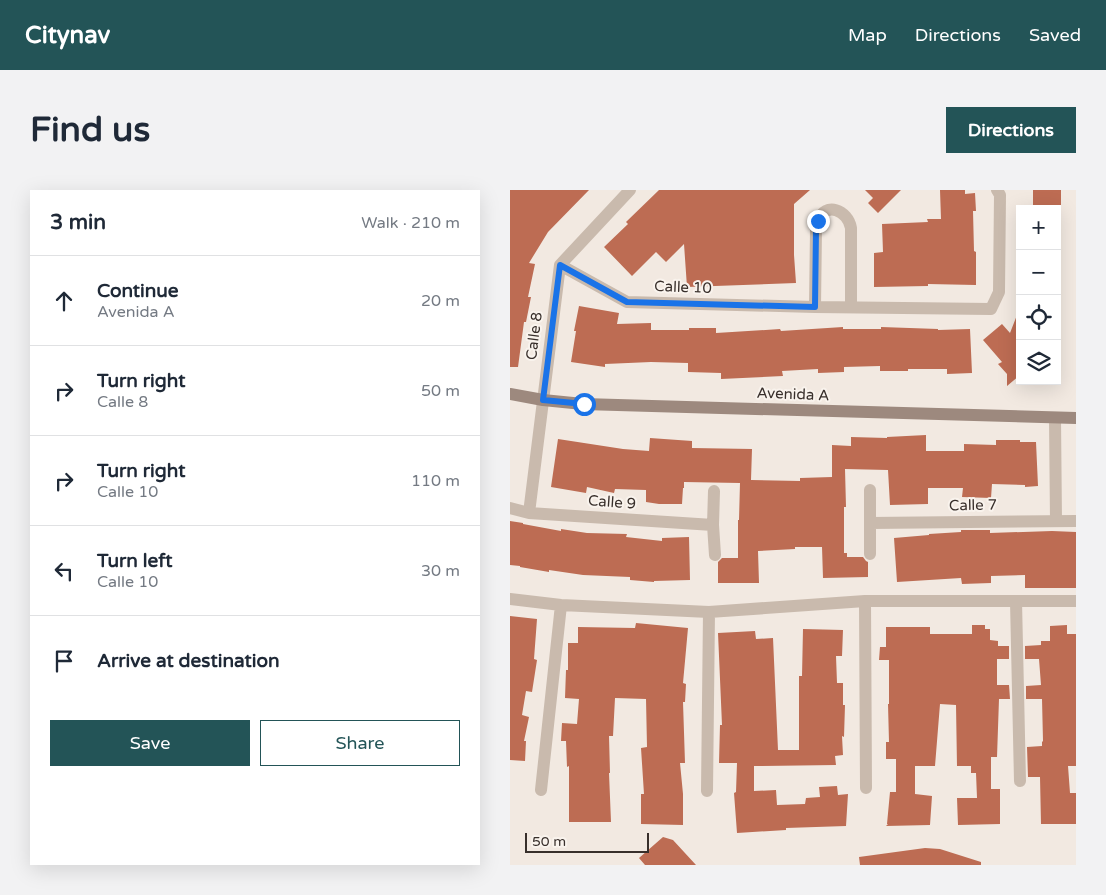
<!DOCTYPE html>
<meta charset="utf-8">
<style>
:root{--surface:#fff;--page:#f2f2f3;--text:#1f2937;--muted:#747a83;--line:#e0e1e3;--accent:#235457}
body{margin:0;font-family:"Varela Round",sans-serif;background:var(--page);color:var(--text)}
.controls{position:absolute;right:15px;top:15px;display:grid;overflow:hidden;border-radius:0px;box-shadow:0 5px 20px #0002}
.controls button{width:45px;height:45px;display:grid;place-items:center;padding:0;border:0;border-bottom:1px solid var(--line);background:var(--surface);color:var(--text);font:25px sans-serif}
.scale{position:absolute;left:15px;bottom:12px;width:124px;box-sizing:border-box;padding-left:5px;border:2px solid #382f2b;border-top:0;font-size:14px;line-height:18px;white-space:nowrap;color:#382f2b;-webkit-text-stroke:4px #f9f3ed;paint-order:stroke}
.stop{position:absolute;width:15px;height:15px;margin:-11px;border:4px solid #1a73e8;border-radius:50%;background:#fff}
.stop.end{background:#1a73e8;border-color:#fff;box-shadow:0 1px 5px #0008}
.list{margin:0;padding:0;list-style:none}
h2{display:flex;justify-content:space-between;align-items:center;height:65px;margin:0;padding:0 20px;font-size:21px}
h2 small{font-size:16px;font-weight:400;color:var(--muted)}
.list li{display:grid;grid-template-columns:32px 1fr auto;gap:15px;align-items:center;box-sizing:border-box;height:90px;padding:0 20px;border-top:1px solid var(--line)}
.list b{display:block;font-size:19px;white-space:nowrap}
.list p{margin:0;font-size:16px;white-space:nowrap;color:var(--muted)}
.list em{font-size:16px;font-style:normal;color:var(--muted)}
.actions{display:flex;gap:10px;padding:15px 20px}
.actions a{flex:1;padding:11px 0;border:1px solid var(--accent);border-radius:0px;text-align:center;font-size:18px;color:var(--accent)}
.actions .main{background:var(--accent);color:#fff}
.icon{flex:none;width:28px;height:28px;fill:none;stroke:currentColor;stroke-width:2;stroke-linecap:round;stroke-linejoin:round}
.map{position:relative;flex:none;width:566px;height:675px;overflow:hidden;border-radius:0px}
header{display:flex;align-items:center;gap:30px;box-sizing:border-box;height:70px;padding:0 25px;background:var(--accent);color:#fff}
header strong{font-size:24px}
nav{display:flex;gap:28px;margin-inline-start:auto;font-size:18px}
.intro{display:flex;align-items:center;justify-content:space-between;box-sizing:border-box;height:120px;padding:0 30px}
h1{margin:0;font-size:35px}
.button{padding:12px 22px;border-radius:0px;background:var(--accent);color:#fff;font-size:18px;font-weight:700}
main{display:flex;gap:30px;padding:0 30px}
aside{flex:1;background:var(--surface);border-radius:0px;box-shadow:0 5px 20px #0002}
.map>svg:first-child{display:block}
.building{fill:#bd6c53}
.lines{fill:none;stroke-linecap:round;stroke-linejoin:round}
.street{stroke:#c9baad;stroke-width:12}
.secondary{stroke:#9d897e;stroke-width:12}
.route{stroke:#1a73e8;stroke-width:6}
.labels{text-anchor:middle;stroke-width:4;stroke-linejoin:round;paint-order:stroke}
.street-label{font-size:15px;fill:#382f2b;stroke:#f9f3ed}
</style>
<header>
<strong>Citynav</strong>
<nav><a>Map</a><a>Directions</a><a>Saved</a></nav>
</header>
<div class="intro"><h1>Find us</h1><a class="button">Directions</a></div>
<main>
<aside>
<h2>3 min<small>Walk · 210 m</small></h2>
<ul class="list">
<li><svg class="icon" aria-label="ahead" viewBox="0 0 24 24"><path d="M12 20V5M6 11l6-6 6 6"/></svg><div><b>Continue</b><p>Avenida A</p></div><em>20 m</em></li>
<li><svg class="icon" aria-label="right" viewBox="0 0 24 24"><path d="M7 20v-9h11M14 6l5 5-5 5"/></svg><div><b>Turn right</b><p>Calle 8</p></div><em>50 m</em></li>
<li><svg class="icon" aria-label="right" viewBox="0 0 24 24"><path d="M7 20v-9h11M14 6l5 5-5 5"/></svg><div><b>Turn right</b><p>Calle 10</p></div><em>110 m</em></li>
<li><svg class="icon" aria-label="left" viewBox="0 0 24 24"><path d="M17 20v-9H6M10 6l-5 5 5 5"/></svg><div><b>Turn left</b><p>Calle 10</p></div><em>30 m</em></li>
<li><svg class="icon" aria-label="arrive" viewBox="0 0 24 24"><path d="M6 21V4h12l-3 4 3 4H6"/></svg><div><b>Arrive at destination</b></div></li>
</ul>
<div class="actions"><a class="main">Save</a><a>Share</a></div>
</aside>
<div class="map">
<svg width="566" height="675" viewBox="0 0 566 675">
<rect width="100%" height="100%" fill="#f2e9e1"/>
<path class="building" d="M0,0H79L38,42L19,73L25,74L18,107H21L16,132H14L8,177H0Z
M149,0H300L284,14V65L286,93L177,97L174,54L156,72L146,62L122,86L94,57L118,34L116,32Z
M355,0H391L368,23L358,13L363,8Z
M430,0H455V4L465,3L466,21H463L464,61L466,62V95L418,94V96L364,97V63L373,62L372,34L418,32L417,29H431Z
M523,0H551V19H523Z
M69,116L109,123L107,134L141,133V140H179V138H206V143L270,139L271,141L333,137V139H371V137L428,139V140L460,139L462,183L437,184V179H398V181H370V176L334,177V182L308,183V179L272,181L273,186L211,189V183L178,182V173L141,172L95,174V177L61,172L66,141H64Z
M509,120H510V185L497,196V184L488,174L492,172L473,150L492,134L500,143Z
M416,245V261H454V254L486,255V250H510V252H526L528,296L515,297V295L482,294L481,308L452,307L453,298H418V314L380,315L378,280L335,279L336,317H334V363H337V367H353L356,371L358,372V387L313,388L312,357H285V359L248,361L249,393H208V372L212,368H228V330H229L230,293L174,292V298H173L172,314H149L136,312V300L105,299L104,303L77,297L76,303L41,297L48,249L113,259L139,261L140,248L182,251V258L242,259L241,290L290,291V288L322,287V255L341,256V247L377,248V247Z
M0,331L13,333V334L51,341V339L77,343L117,344L116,347L152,351V348L179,347L180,390L144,391V392L120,390V387L73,385L39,380V382L10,377V376L0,375Z
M451,340H480V343L542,341L566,342V398H515V385L481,386V393L452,394L451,388L387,392L384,348L419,345V344L451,342Z
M0,426L27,429L24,469L27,470L22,502L16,501L12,525L19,527L14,551H16L15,571L0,570Z
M126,433L178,438L173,493L176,494L175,512H173L175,573H170L173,604V635L131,634V604H134L131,558L137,557L136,509L105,508L103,546H99L100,583H99L101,632H59V576L57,577L56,551H51L52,533L67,534L69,509L55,508L56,480H58V453H68V437L125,438Z
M462,435H475V439H480V450L488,451V456H499V469H487V495H499L500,509H489L487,567H481V599H490V634L448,635L447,608H467L466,583H461V576H447L446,515L430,514L425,576H405V604L422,606L420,635L376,636L378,634H377L380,602H386V569H376V552H379L378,514H379V470H369L370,457H376V437H420V444H462Z
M557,435V444H566V576H558L560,603H566V634H531L530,587H518L517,557L532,556V552L533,551L532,509H516V496L531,495L529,469H515V456L531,455V451H540V436Z
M293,439L333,440L332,466H326L327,493H333V515H335L334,547L332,546L333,565L325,566L326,575L244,576V601L266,600L267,615L295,614L296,608L310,607L309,597L327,596L328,605L338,604L336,636L276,638V640L227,643L224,603L226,602L227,573H209L210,535H212L208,443L245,441L246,449L263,448L268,560H289V486H292Z
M153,647L163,650L186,675H135L129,668Z
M415,658L430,659L471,672V675H350L349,667Z"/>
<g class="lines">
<path class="street" d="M50,75L117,112L305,117L481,119L489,102L490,5L487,0
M305,117L306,39C307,36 307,34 308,31C315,11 338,20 341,38V117
M545,228L546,331
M204,301L203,335L205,365
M0,318L19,323L203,335
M19,323L50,75L120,0
M360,333L566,331
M360,364V300
M0,409L51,415L199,422L355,411H566
M355,411L356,598
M506,411L510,591
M31,600L51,415
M197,601L199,422"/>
<path class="secondary" d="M0,204L33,210L73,214L566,228"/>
</g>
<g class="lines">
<path class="route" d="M74,214L33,210L50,75L117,112L305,117L306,39L308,31"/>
</g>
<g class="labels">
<g class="street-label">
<text transform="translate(173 97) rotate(2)" y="5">Calle 10</text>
<text transform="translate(24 146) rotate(-83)" y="5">Calle 8</text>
<text transform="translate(283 204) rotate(2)" y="5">Avenida A</text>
<text transform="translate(102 312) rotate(4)" y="5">Calle 9</text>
<text transform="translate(463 315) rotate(-1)" y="5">Calle 7</text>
</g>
</g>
</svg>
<div class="controls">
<button>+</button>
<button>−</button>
<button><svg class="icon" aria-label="locate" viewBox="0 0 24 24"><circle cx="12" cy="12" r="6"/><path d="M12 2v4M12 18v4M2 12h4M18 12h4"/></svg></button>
<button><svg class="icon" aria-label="layers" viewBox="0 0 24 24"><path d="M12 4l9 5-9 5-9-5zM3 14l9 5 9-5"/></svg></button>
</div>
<div class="scale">50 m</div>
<div class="stop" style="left:74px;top:214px"></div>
<div class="stop end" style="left:308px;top:31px"></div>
</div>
</main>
